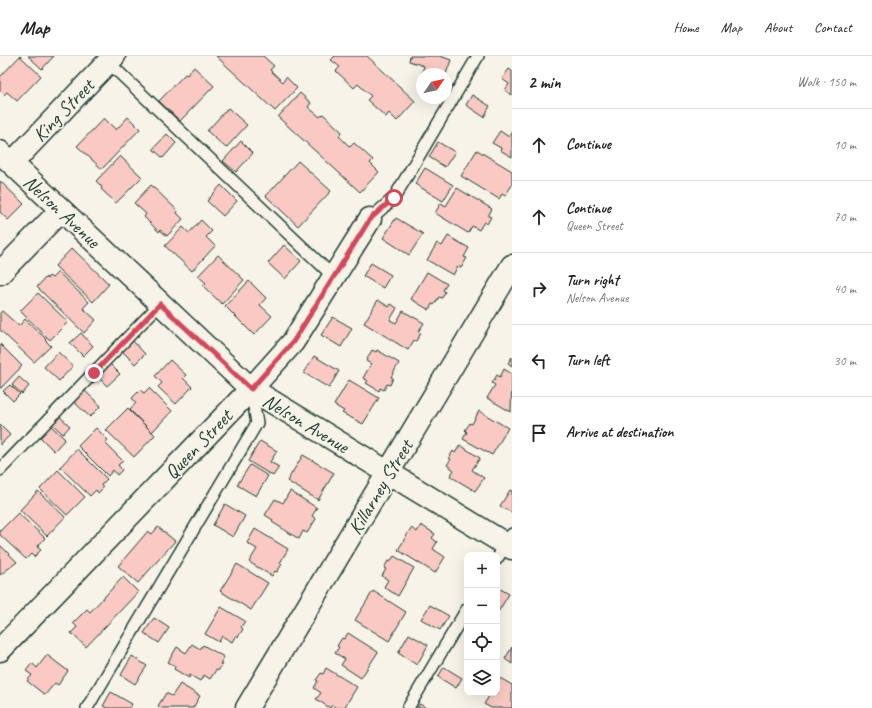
<!DOCTYPE html>
<meta charset="utf-8">
<style>
:root{--surface:#fff;--page:#f2f2f2;--text:#222;--muted:#767676;--line:#e0e0e0}
body{margin:0;font-family:Caveat,sans-serif;background:var(--page);color:var(--text)}
.controls{position:absolute;right:12px;bottom:12px;display:grid;overflow:hidden;border-radius:8px;box-shadow:0 4px 16px #0002}
.controls button{width:36px;height:36px;display:grid;place-items:center;padding:0;border:0;border-bottom:1px solid var(--line);background:var(--surface);color:var(--text);font:20px sans-serif}
.compass{position:absolute;left:416px;top:12px;width:36px;height:36px;border-radius:50%;background:var(--surface);box-shadow:0 4px 16px #0002;rotate:56deg}
.stop{position:absolute;width:12px;height:12px;margin:-9px;border:3px solid #d1495b;border-radius:50%;background:#fff}
.stop.end{background:#d1495b;border-color:#fff;box-shadow:0 1px 4px #0008}
.list{margin:0;padding:0;list-style:none}
h2{display:flex;justify-content:space-between;align-items:center;height:52px;margin:0;padding:0 16px;font-size:17px}
h2 small{font-size:13px;font-weight:400;color:var(--muted)}
.list li{display:grid;grid-template-columns:26px 1fr auto;gap:12px;align-items:center;box-sizing:border-box;height:72px;padding:0 16px;border-top:1px solid var(--line)}
.list b{display:block;font-size:15px;white-space:nowrap}
.list p{margin:0;font-size:13px;white-space:nowrap;color:var(--muted)}
.list em{font-size:13px;font-style:normal;color:var(--muted)}
.icon{flex:none;width:22px;height:22px;fill:none;stroke:currentColor;stroke-width:2;stroke-linecap:round;stroke-linejoin:round}
.map{position:relative;flex:none;width:512px;height:652px;overflow:hidden}
header{display:flex;align-items:center;gap:24px;box-sizing:border-box;height:56px;padding:0 20px;background:var(--surface);border-bottom:1px solid var(--line)}
header strong{font-size:19px}
nav{display:flex;gap:22px;margin-inline-start:auto;font-size:14px}
main{display:flex}
aside{flex:1;background:var(--surface)}
.map>svg:first-child{display:block}
.building{fill:#fac9c4;stroke:#1f3d34}
.lines{fill:none;stroke-linecap:round;stroke-linejoin:round}
.service-casing{stroke:#1f3d34;stroke-width:14}
.minor-casing{stroke:#1f3d34;stroke-width:25}
.service{stroke:#f7f3e8;stroke-width:11}
.minor{stroke:#f7f3e8;stroke-width:22}
.route{stroke:#d1495b;stroke-width:5}
.labels{text-anchor:middle;stroke-width:3;stroke-linejoin:round;paint-order:stroke}
.street-label{font-size:20px;fill:#1f3d34;stroke:#f7f3e8}
</style>
<header>
<strong>Map</strong>
<nav><a>Home</a><a>Map</a><a>About</a><a>Contact</a></nav>
</header>
<main>
<div class="map">
<svg width="512" height="652" viewBox="0 0 512 652">
<rect width="100%" height="100%" fill="#f7f3e8"/>
<filter id="ink" filterUnits="userSpaceOnUse"><feTurbulence type="fractalNoise" baseFrequency=".025" numOctaves="2"/><feDisplacementMap in="SourceGraphic" scale="8" xChannelSelector="R" yChannelSelector="G"/><feConvolveMatrix kernelMatrix="1 2 1 2 8 2 1 2 1" color-interpolation-filters="sRGB"/></filter>
<g filter="url(#ink)">
<path class="building" d="M20,0L41,20L17,45L7,36L4,39L0,35V21Z
M28,0H54L42,13Z
M216,0H263L274,10L270,14L283,26L286,21L297,32L275,55Z
M335,0H367L415,45L397,65L389,57L386,61L367,44L371,40L358,28L354,32L336,15L340,11L331,4Z
M410,0H440L451,4L446,18H427L422,16L424,10L409,5Z
M194,11L214,30L180,65L159,45L185,18L187,19Z
M509,13L512,15V39L505,34L509,28L502,23Z
M300,37L311,47L308,51L320,61L323,58L342,76L339,80L350,91L354,87L373,104L370,107L379,116L360,136L278,61Z
M472,39L490,50L484,61L466,49Z
M228,52L247,69L226,92L207,75Z
M128,61L140,73L102,113L77,90L104,62L116,74Z
M500,75L509,81L512,75V101L500,94L501,92L492,87Z
M167,78L176,87L163,102L153,93Z
M241,85L253,97L236,116L223,105Z
M438,86L455,96L445,111L429,101Z
M477,94L512,115V129L505,140L502,138L499,143L461,120Z
M120,100L142,121L116,147L101,133L102,131L96,125Z
M298,105L331,135L298,170L266,140Z
M425,112L453,129L443,145L415,128Z
M0,125L24,148L8,164L0,156Z
M151,129L178,155L177,157L183,163L167,180L160,174L159,176L144,161L146,158L134,147Z
M221,129L237,145L223,160L207,145Z
M457,132L492,153L488,160L491,161L487,168L484,166L479,174L472,170L468,177L435,157L441,147L446,150Z
M396,162L423,178L409,199L383,182Z
M201,164L212,175L206,181L215,190L192,215L165,190L183,171L189,177Z
M448,180L469,192L464,201L467,202L461,212L458,210L453,219L427,204L437,187L442,190Z
M284,189L301,205L285,223L268,207Z
M72,192L109,228L93,246L55,210Z
M218,199L244,224L222,248L203,230L206,227L198,220Z
M371,207L391,219L383,232L363,220Z
M58,216L89,246L83,252L96,264L84,277L37,231L46,221L47,223L49,220L52,222Z
M427,216L447,228L443,234L445,236L442,242L439,241L434,249L432,248L429,254L411,243Z
M249,225L266,242L260,249L272,260L254,279L225,250Z
M38,237L68,266L50,284L20,255Z
M378,244L389,251L391,248L397,252L390,264L396,267L403,255L424,267L418,276L421,277L416,285L414,284L408,294L364,267Z
M2,255L19,270L25,263L46,283L45,284L51,290L34,306L0,274V257Z
M333,261L352,272L341,291L321,279Z
M81,277L93,290L83,300L70,287Z
M132,284L145,298L135,308L121,294Z
M0,288L22,310L1,332H0Z
M372,294L376,296L377,294L399,307L391,321L393,322L390,329L387,328L384,334L380,332L379,335L366,327L368,325L363,322L371,308L366,305Z
M58,296L73,310L59,325L44,311Z
M314,300L339,315L329,332L304,317Z
M512,301V310L508,307Z
M170,304L186,319L183,322L192,331L176,348L158,331L162,327L155,320Z
M107,305L120,318L107,330L95,318Z
M504,313L512,318L511,356L487,342L495,329L492,327L497,319L500,321Z
M19,321L29,330L22,338L12,329Z
M349,324L379,342L363,368L342,357L344,355L334,349Z
M10,329L20,338L13,345L3,335Z
M149,332L172,355L152,376L129,354L136,347L132,342L140,334L144,337Z
M85,335L101,350L90,361L74,346Z
M128,352L155,379L134,401L106,374Z
M479,355L508,372L492,399L463,383L467,376L465,374L470,367L472,368Z
M57,358L70,370L63,378L50,366Z
M0,369L10,379L0,389Z
M50,369L65,383L54,395L39,380Z
M96,372L108,384L105,387L123,405L118,409L122,414L117,419L113,414L108,420L78,390Z
M260,385L277,395L270,406L279,411L273,420L248,405Z
M460,389L480,402L472,414L484,422L475,435L450,420L454,414L447,409L451,403L449,402L453,395L455,397Z
M77,393L107,423L101,429L103,432L98,437L96,434L90,440L60,411Z
M303,399L334,417L318,444L287,425Z
M250,409L268,420L256,440L237,429Z
M58,414L85,441L67,459L40,433Z
M510,434L512,435V457L500,450Z
M38,435L65,461L47,480L20,454Z
M290,435L317,452L312,460L316,463L307,477L303,475L299,483L272,466L273,464L265,459L275,443L283,447Z
M225,448L245,460L233,481L213,469Z
M18,457L45,482L37,491L41,494L34,501L31,498L26,503L0,479V475Z
M421,469L435,478L432,482L437,486L433,493L445,501L435,517L398,494L411,472L417,476Z
M158,471L175,485L138,527L118,510L148,475L152,478Z
M255,473L288,493L280,507L282,508L277,516L275,515L272,520L249,506L257,493L247,487Z
M0,489L17,506L0,519Z
M394,500L414,512L398,540L384,531L388,524L382,520L386,513L384,512L388,505L390,506Z
M237,508L268,527L251,554L220,535Z
M123,521L138,536L86,591L71,577L77,571L73,567L87,553L90,556Z
M497,531L509,538L498,556L497,555Z
M373,535L406,556L389,585L355,564Z
M430,549L449,560L440,574L421,563Z
M221,551L245,565L241,571L243,573L238,581L236,579L232,586L222,580L219,586L205,578Z
M154,562L169,572L159,587L144,577Z
M348,577L378,596L361,622L341,609L345,603L335,597L339,591L337,590L342,582L344,583Z
M409,578L428,589L417,609L398,597Z
M192,588L200,593L203,589L224,601L220,608L222,609L218,615L216,614L210,623L204,619L200,625L190,619L189,622L174,613L175,610L168,606L177,591L186,597Z
M512,591V608L505,603Z
M47,599L68,615L58,629L55,627L45,639L27,625L32,619L26,615L32,607L37,612Z
M132,600L147,610L135,628L121,619Z
M444,611L462,622L456,632L438,621Z
M326,612L357,631L344,652H336L332,649L330,652L316,643L321,637L314,632L318,625L316,624L321,617L323,618Z
M500,622L512,629V652H491L484,648L491,637H497V624L498,625Z
M180,628L200,640L193,652H161L158,650L166,637L172,640Z
M111,636L132,648L130,652H107L103,650Z
M420,648L426,652H417Z"/>
<g class="lines">
<defs>
<path id="service" d="M108,6L334,221
M370,163L394,142L478,0
M0,414L160,248
M497,503L512,478
M87,652L257,367L251,334
M408,652L467,553"/>
<path id="minor" d="M0,96L251,333L512,492
M12,107L114,0
M0,217L61,154
M0,594L251,333L293,286L370,163
M247,652L512,210"/>
</defs>
<use href="#service" class="service-casing"/>
<use href="#minor" class="minor-casing"/>
<use href="#service" class="service"/>
<use href="#minor" class="minor"/>
</g>
</g>
<g class="lines" filter="url(#ink)">
<path class="route" d="M94,317L160,248L251,333L293,286L370,163L394,142"/>
</g>
<g class="labels">
<g class="street-label">
<text transform="translate(63 54) rotate(-46)" y="7">King Street</text>
<text transform="translate(62 155) rotate(43)" y="7">Nelson Avenue</text>
<text transform="translate(306 367) rotate(31)" y="7">Nelson Avenue</text>
<text transform="translate(198 388) rotate(-46)" y="7">Queen Street</text>
<text transform="translate(380 431) rotate(-59)" y="7">Killarney Street</text>
</g>
</g>
</svg>
<div class="controls">
<button>+</button>
<button>−</button>
<button><svg class="icon" aria-label="locate" viewBox="0 0 24 24"><circle cx="12" cy="12" r="6"/><path d="M12 2v4M12 18v4M2 12h4M18 12h4"/></svg></button>
<button><svg class="icon" aria-label="layers" viewBox="0 0 24 24"><path d="M12 4l9 5-9 5-9-5zM3 14l9 5 9-5"/></svg></button>
</div>
<svg class="compass" viewBox="-18 -18 36 36"><path d="M0-13l5 13h-10z" fill="#e53935"/><path d="M0 13l5-13h-10z" fill="#767676"/></svg>
<div class="stop" style="left:394px;top:142px"></div>
<div class="stop end" style="left:94px;top:317px"></div>
</div>
<aside>
<h2>2 min<small>Walk · 150 m</small></h2>
<ul class="list">
<li><svg class="icon" aria-label="ahead" viewBox="0 0 24 24"><path d="M12 20V5M6 11l6-6 6 6"/></svg><div><b>Continue</b></div><em>10 m</em></li>
<li><svg class="icon" aria-label="ahead" viewBox="0 0 24 24"><path d="M12 20V5M6 11l6-6 6 6"/></svg><div><b>Continue</b><p>Queen Street</p></div><em>70 m</em></li>
<li><svg class="icon" aria-label="right" viewBox="0 0 24 24"><path d="M7 20v-9h11M14 6l5 5-5 5"/></svg><div><b>Turn right</b><p>Nelson Avenue</p></div><em>40 m</em></li>
<li><svg class="icon" aria-label="left" viewBox="0 0 24 24"><path d="M17 20v-9H6M10 6l-5 5 5 5"/></svg><div><b>Turn left</b></div><em>30 m</em></li>
<li><svg class="icon" aria-label="arrive" viewBox="0 0 24 24"><path d="M6 21V4h12l-3 4 3 4H6"/></svg><div><b>Arrive at destination</b></div></li>
</ul>
</aside>
</main>
